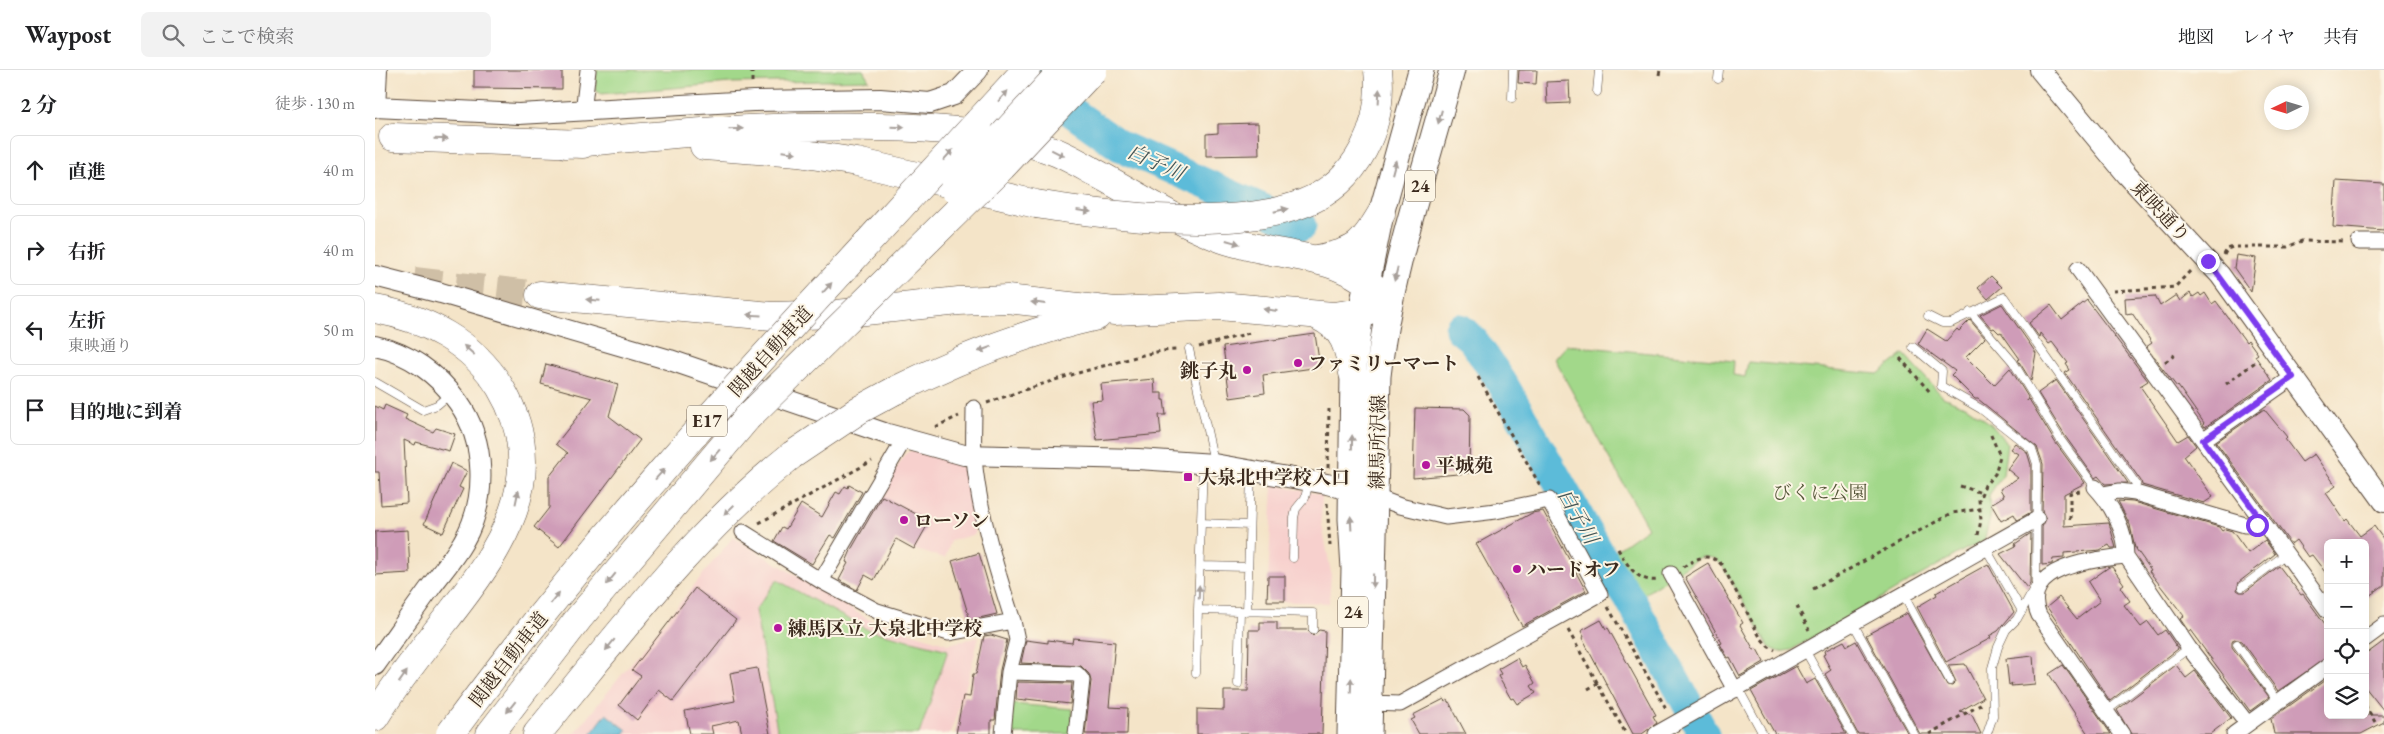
<!DOCTYPE html>
<html lang="ja">
<meta charset="utf-8">
<style>
:root{--surface:#fff;--page:#f2f2f2;--text:#202124;--muted:#757577;--line:#e0e0e0}
body{margin:0;font-family:"EB Garamond","Noto Serif JP",serif;background:var(--page);color:var(--text)}
.controls{position:absolute;right:15px;bottom:15px;display:grid;overflow:hidden;border-radius:8px;box-shadow:0 2px 12px #0003}
.controls button{width:45px;height:45px;display:grid;place-items:center;padding:0;border:0;border-bottom:1px solid var(--line);background:var(--surface);color:var(--text);font:25px sans-serif}
.compass{position:absolute;left:1889px;top:15px;width:45px;height:45px;border-radius:50%;background:var(--surface);box-shadow:0 2px 12px #0003;rotate:266deg}
.stop{position:absolute;width:15px;height:15px;margin:-11px;border:4px solid #7c3aed;border-radius:50%;background:#fff}
.stop.end{background:#7c3aed;border-color:#fff;box-shadow:0 1px 5px #0008}
.list{margin:0;padding:0;list-style:none}
h2{display:flex;justify-content:space-between;align-items:center;height:65px;margin:0;padding:0 20px;font-size:21px}
h2 small{font-size:16px;font-weight:400;color:var(--muted)}
.list li{display:grid;grid-template-columns:32px 1fr auto;gap:15px;align-items:center;box-sizing:border-box;height:70px;margin:0 10px 10px;padding:0 10px;border:1px solid var(--line);border-radius:8px}
.list b{display:block;font-size:19px;white-space:nowrap}
.list p{margin:0;font-size:16px;white-space:nowrap;color:var(--muted)}
.list em{font-size:16px;font-style:normal;color:var(--muted)}
.icon{flex:none;width:28px;height:28px;fill:none;stroke:currentColor;stroke-width:2;stroke-linecap:round;stroke-linejoin:round}
.map{position:relative;flex:none;width:2009px;height:664px;overflow:hidden}
header{display:flex;align-items:center;gap:30px;box-sizing:border-box;height:70px;padding:0 25px;background:var(--surface);border-bottom:1px solid var(--line)}
header strong{font-size:24px}
nav{display:flex;gap:28px;margin-inline-start:auto;font-size:18px}
.search{width:350px;height:45px;background:var(--page);display:flex;align-items:center;gap:12px;box-sizing:border-box;padding:0 18px;border-radius:8px;color:var(--muted);font-size:19px}
main{display:flex}
aside{flex:1;background:var(--surface)}
.map>svg:first-child{display:block}
.built{fill:#f7d0cd}
.green{fill:#a2d88a;stroke:#6e8154}
.water{fill:#5bbbd9;stroke:#4b727c}
.lines{fill:none;stroke-linecap:round;stroke-linejoin:round}
.river{stroke:#5bbbd9;stroke-width:31}
.building{fill:#cf9cb8}
.motorway-tunnel{stroke:#cfbfa6;stroke-width:28;stroke-dasharray:28 14;stroke-linecap:butt}
.service-casing{stroke:#574638;stroke-width:9}
.minor-casing{stroke:#574638;stroke-width:17}
.tertiary-casing{stroke:#574638;stroke-width:22}
.primary-casing{stroke:#574638;stroke-width:27}
.motorway-casing{stroke:#574638;stroke-width:29}
.path{stroke:#574638;stroke-width:3;stroke-dasharray:4 4;stroke-linecap:butt}
.service{stroke:#fff;stroke-width:8}
.minor{stroke:#fff;stroke-width:15}
.tertiary{stroke:#fff;stroke-width:20}
.primary{stroke:#fff;stroke-width:25}
.motorway{stroke:#fff;stroke-width:28}
.motorway-bridge-casing{stroke:#574638;stroke-width:29;stroke-linecap:butt}
.motorway-bridge{stroke:#fff;stroke-width:28}
.oneway{fill:#a79f9a}
.route{stroke:#7c3aed;stroke-width:6}
.poi-dot{fill:#b5179e;stroke:#fcf5e5;stroke-width:2}
.labels{text-anchor:middle;stroke-width:4;stroke-linejoin:round;paint-order:stroke}
.shield{fill:#fcf5e5;stroke:#75675a;stroke-width:1}
.shield-label{font-size:18px;font-weight:bold;fill:#3b2a1e}
.street-label{font-size:19px;fill:#3b2a1e;stroke:#fcf5e5}
.poi-label{font-size:19px;font-weight:bold;fill:#3b2a1e;stroke:#fcf5e5;text-anchor:start}
.park-label{font-size:19px;fill:#555639;stroke:#fcf5e5}
.water-label{font-size:20px;font-style:italic;fill:#455656;stroke:#fcf5e5}
</style>
<header>
<strong>Waypost</strong>
<div class="search"><svg class="icon" aria-label="search" viewBox="0 0 24 24"><circle cx="10" cy="10" r="6"/><path d="M15 15l6 6"/></svg>ここで検索</div>
<nav><a>地図</a><a>レイヤ</a><a>共有</a></nav>
</header>
<main>
<aside>
<h2>2 分<small>徒歩 · 130 m</small></h2>
<ul class="list">
<li><svg class="icon" aria-label="ahead" viewBox="0 0 24 24"><path d="M12 20V5M6 11l6-6 6 6"/></svg><div><b>直進</b></div><em>40 m</em></li>
<li><svg class="icon" aria-label="right" viewBox="0 0 24 24"><path d="M7 20v-9h11M14 6l5 5-5 5"/></svg><div><b>右折</b></div><em>40 m</em></li>
<li><svg class="icon" aria-label="left" viewBox="0 0 24 24"><path d="M17 20v-9H6M10 6l-5 5 5 5"/></svg><div><b>左折</b><p>東映通り</p></div><em>50 m</em></li>
<li><svg class="icon" aria-label="arrive" viewBox="0 0 24 24"><path d="M6 21V4h12l-3 4 3 4H6"/></svg><div><b>目的地に到着</b></div></li>
</ul>
</aside>
<div class="map">
<svg width="2009" height="664" viewBox="0 0 2009 664">
<rect width="100%" height="100%" fill="#fcf5e5"/>
<filter id="ink" filterUnits="userSpaceOnUse"><feTurbulence type="fractalNoise" baseFrequency=".02" numOctaves="2"/><feDisplacementMap in="SourceGraphic" scale="10" xChannelSelector="R" yChannelSelector="G"/><feConvolveMatrix kernelMatrix="1 2 1 2 8 2 1 2 1" color-interpolation-filters="sRGB"/></filter>
<filter id="wash" filterUnits="userSpaceOnUse"><feTurbulence type="fractalNoise" baseFrequency=".0096" numOctaves="4" result="noise"/><feDisplacementMap in="SourceGraphic" scale="20" xChannelSelector="R" yChannelSelector="G"/><feGaussianBlur stdDeviation="1.12" result="paint"/><feColorMatrix in="noise" values="0 0 0 0 0 0 0 0 0 0 0 0 0 0 0 0 0 1.4 0 .05"/><feComposite in="paint" operator="in"/></filter>
<g filter="url(#wash)">
<rect width="100%" height="100%" fill="#f4e4c8"/>
<path class="built" d="M537,380L585,395L592,402L600,464L576,471L570,488L540,480L489,453L530,384Z
M898,414L947,425L946,449L956,503L954,533L892,531Z
M358,467L493,549L573,574L604,567L594,606L575,664H199Z"/>
<path class="green" d="M222,0H488L494,10L355,13L226,24L220,20Z
M1191,275L1359,291L1358,305L1370,307L1373,292L1503,304L1529,284L1568,327L1592,337L1616,354L1632,374L1628,405L1614,425L1615,448L1609,471L1591,479L1416,580L1404,582L1394,577L1347,495L1339,488L1325,487L1265,527L1239,482L1273,458L1179,289Z
M402,510L493,560L573,580L544,664H403L380,540Z
M637,634L698,639L695,664H633Z"/>
<path class="water" d="M231,644L252,660L249,664H216Z"/>
<g class="lines">
<path class="river" d="M667,13L690,37L745,76L926,156
M1085,259L1097,269L1126,311L1231,495L1256,531L1329,664"/>
</g>
<g id="blocks">
<path class="building" d="M99,0H187V19L99,18Z
M1144,0H1162L1161,14L1143,13Z
M1194,11L1195,33L1172,34L1171,12Z
M883,53L884,85L831,86V64L843,63V54Z
M1961,111L2009,114V161L1958,157Z
M1861,185L1881,188L1876,222L1859,198Z
M1616,206L1627,217L1613,229L1603,218Z
M1815,223L1818,227L1824,223L1826,226L1830,223L1837,234L1841,231L1871,272L1873,270L1883,284L1880,286L1897,310L1830,357L1828,354L1829,353L1803,316L1802,317L1771,277L1777,273L1757,243L1751,244L1750,228L1780,226L1785,236L1801,225L1805,231Z
M1712,230L1773,311L1765,316L1803,371L1813,365L1821,376L1809,386L1838,427L1829,433L1767,415L1766,411L1690,303L1695,300L1691,294L1693,293L1677,272L1674,274L1665,263L1664,267L1654,253L1676,235L1687,250Z
M1627,234L1661,283L1656,311L1643,290L1645,289L1626,262L1624,263L1619,258L1617,259L1605,245Z
M1595,250L1610,268L1591,287L1619,315L1635,298L1653,327L1652,331L1654,329L1680,372L1710,413L1689,424V456L1734,453L1741,478H1736L1734,475L1725,480L1689,483V488L1678,489L1677,494L1667,495V457L1671,449L1667,441L1668,394L1662,377L1603,329H1600L1576,305L1580,301L1543,274L1552,259L1571,271L1582,259L1584,261Z
M940,264L945,297L888,305L890,323L855,328L848,277Z
M171,294L243,314L234,346L265,370L184,477L159,457L174,438V407L193,383L181,374L217,328L166,314Z
M779,309L780,323H787V330H789L791,345H784L786,364L722,370L716,331L728,330L726,314Z
M1681,310L1753,413L1730,414L1723,406L1720,408L1690,366L1663,323Z
M10,335L32,345L30,349L58,362L61,358L80,364L74,381L41,372L40,375L29,370L32,433L6,435L4,402H0V336L8,340Z
M1040,338L1089,339L1095,345L1094,403L1038,408Z
M1889,339L1912,367L1910,369L1927,392L1939,384L1961,416L1951,423L1970,451L1972,449L1985,466L1999,456L2009,470V515L1990,529V473H1953V506L1937,485L1933,487L1921,470L1916,474L1841,372Z
M1640,373L1652,382L1656,395V442L1642,450L1639,444L1626,451L1616,434L1629,426L1625,419L1643,408L1632,399L1643,384L1635,379Z
M76,393L92,401L84,417L88,419L68,463L49,454Z
M474,415L487,422L460,468L455,465L437,494L399,471L407,457L411,459L426,434L447,447L461,422L465,424L470,416L473,418Z
M507,426L543,445L542,448L553,454L539,479L521,469L499,510L490,505L482,520L464,510L473,493L471,492L477,478Z
M1743,431L1758,432L1844,457L1847,461L1850,459L1857,461L1873,483L1890,470L1900,484L1864,512L1862,520L1865,522H1870L1904,496L1926,525L1928,524L1953,558V587L1903,621L1867,571L1859,569L1857,572V577L1894,627L1875,641L1815,560L1814,562L1805,549L1809,546L1774,501L1776,500L1761,479L1762,478H1760L1755,455Z
M1168,441L1211,521L1147,556L1101,474L1157,443Z
M33,460L35,503L0,505V462Z
M1656,463L1655,513L1652,518L1625,484L1641,476L1640,474Z
M604,483L622,544L595,550L577,491Z
M1333,493L1368,553L1365,555L1379,580L1382,579L1389,592L1365,606L1355,587L1353,588L1345,574L1347,573L1310,507Z
M1613,494L1639,542L1623,561L1614,566L1616,568L1571,592L1542,537L1562,525L1561,523Z
M1734,497H1737L1749,514L1745,517L1755,531L1749,535L1766,557L1773,552L1783,565L1790,560L1803,579L1735,631L1672,537L1684,527L1702,549L1725,531L1713,512Z
M893,506H910V531H892Z
M320,518L361,550L298,631L284,620L262,650L244,635L266,606L257,600Z
M1532,543L1572,615L1577,616L1581,612L1573,595L1590,594L1608,628L1585,641L1597,645L1606,664H1545L1491,565Z
M1226,550L1231,559L1233,558L1281,645L1278,646L1282,653L1267,664H1258L1207,568L1209,567L1206,561Z
M885,552H902V560H932L938,566L944,560L950,561L947,664H822V639L849,640V621H873L874,560H885Z
M616,565L632,570L625,600L620,650H616V664H581L588,626L595,627L598,604H601L609,566Z
M698,568L740,572L734,637L753,638L752,664H710L716,611L714,604L706,596L646,593L651,570L673,573V570L697,573Z
M1469,571L1472,576L1481,571L1533,664H1483L1450,604L1456,600L1448,585L1450,584L1449,581Z
M2009,571V641L1990,617V585Z
M1658,586L1660,614L1636,616L1637,613L1634,615L1631,589Z
M1142,588L1147,597L1150,595L1160,613L1156,616L1161,623L1142,634L1138,628L1136,629L1123,606L1126,604L1123,599Z
M1688,595L1736,664H1713L1674,604Z
M1801,595L1811,608L1820,601L1856,648L1835,664H1756L1742,640Z
M1421,596L1431,614L1440,609L1471,664H1400L1376,621Z
M382,598L395,664H367L364,650L336,656L338,664H315L310,641L360,631L355,603Z
M1953,608V645H2009V652L1986,664H1899L1896,649Z
M642,612L697,613L695,634L651,629V631L641,630Z
M1069,629L1070,632L1073,630L1091,664H1044L1036,650L1040,648L1038,645Z"/>
</g>
</g>
<g filter="url(#ink)">
<use href="#blocks" fill-opacity="0" stroke="#574638" stroke-width="1"/>
<g class="lines">
<path class="motorway-tunnel" d="M39,211L165,225"/>
<defs>
<path id="service" d="M1343,9L1344,0
M1222,22L1224,0
M1137,28L1138,0
M1595,242L1638,292L1685,369L1720,417
M1553,246L1567,253H1576L1629,227L1761,414L1760,423
M1538,277L1567,301L1566,316L1606,339L1657,379L1662,394L1661,514L1665,516
M814,279L839,392
M0,312L48,340L62,335L75,324
M828,393L823,540L938,543V560
M826,453L874,455
M1610,477L1647,541
M918,488L919,448L921,439L930,428L934,411
M825,496L873,497
M1867,517L1911,484
M1528,524L1575,611
M872,542L876,402
M1478,553L1539,664
M1862,574L1903,631
M1430,580L1477,664
M821,603L823,540
M863,614L865,541
M1363,618L1388,664
M1731,641L1814,578
M1612,664L1618,646L1617,598L1623,577L1631,560L1642,549L1658,520"/>
<path id="minor" d="M208,42L213,0
M1984,172H2009
M1703,199L1953,541
M530,368L446,511L502,541L574,563L638,551C621,498 604,443 599,388C598,371 599,354 599,338
M1828,370L1918,307
M1720,417C1737,435 1751,461 1751,486L1814,578L1872,653
M1728,424L1744,421L1760,423L1870,455H1882L1887,451
M368,462L446,511
M1296,504L1360,620
M1990,569L2009,555
M634,602L702,604L707,610L701,664
M995,633L1025,634L1225,524L1174,430L1121,441L1071,447L1025,436L1001,427
M628,664L634,602L642,570L638,551
M1281,664L1662,449
M1747,664L1664,545C1643,497 1720,489 1751,486
M1859,664L1953,596"/>
<path id="tertiary" d="M1665,0L1752,105L1845,205L2009,432
M0,37L144,44L378,31L505,29L555,33L579,25L603,0
M0,38L2,0
M0,206L66,223L295,290L509,363L589,385L763,389L839,394L952,414L989,424
M0,276C34,283 63,304 83,332C111,371 113,430 88,472C79,488 66,503 55,518C36,544 18,570 0,595"/>
<path id="primary" d="M975,664L979,499L976,449L978,303L986,242L1006,144L1046,0
M994,664L1003,306C1015,202 1050,101 1077,0"/>
<path id="motorway" d="M604,51L651,0
M18,67L208,74
M329,76L423,83L482,92L661,134
M942,189C980,182 986,178 1006,144
M165,225L397,246L462,244L584,231L632,229L740,241L844,236L958,246L995,241L1014,232C969,180 908,190 848,169C803,153 762,125 721,103C705,94 687,83 670,78C615,61 560,58 503,57C398,54 295,64 190,74
M0,239C50,248 98,273 125,317C179,407 124,482 69,552C45,583 20,614 0,647
M943,246C970,259 973,276 978,303
M519,321C585,288 651,262 722,246
M115,664L204,548L372,348
M162,664C242,567 318,464 417,385"/>
</defs>
<use href="#service" class="service-casing"/>
<use href="#minor" class="minor-casing"/>
<use href="#tertiary" class="tertiary-casing"/>
<use href="#primary" class="primary-casing"/>
<use href="#motorway" class="motorway-casing"/>
<path class="path" d="M377,0V12
M1284,5L1285,0
M1849,185L1852,179L1858,177H1912L1927,171L1970,172
M1738,221L1800,217L1817,199
M824,277L878,262
M1525,288L1555,322
M1790,292L1801,284
M1103,307L1166,417
M1851,314L1883,290
M612,333C654,318 696,304 740,293C760,287 782,280 803,280
M560,357L584,346
M953,398L954,339
M1585,416L1607,423
M952,433L955,476
M1695,449V423L1705,421
M384,453L497,391
M1603,465L1606,450L1604,430L1610,415L1620,404L1625,386L1615,363
M1243,479C1252,495 1263,513 1283,510
M1308,497C1323,488 1333,481 1347,495L1385,567L1394,577L1400,580
M1438,519L1577,443L1605,439
M1422,536L1434,560
M1233,537L1292,640
M1193,560L1251,664
M1213,619L1223,613
M1990,635L2000,652
M1554,664L1607,634"/>
<use href="#service" class="service"/>
<use href="#minor" class="minor"/>
<use href="#tertiary" class="tertiary"/>
<use href="#primary" class="primary"/>
<use href="#motorway" class="motorway"/>
<defs>
<path id="motorway-bridge" d="M579,119L688,0
M661,134C734,146 860,161 929,133C983,112 1009,55 1003,0
M372,348L627,97L718,0
M417,385L484,340L519,321
M75,664C235,446 422,251 604,51"/>
</defs>
<use href="#motorway-bridge" class="motorway-bridge-casing"/>
<use href="#motorway-bridge" class="motorway-bridge"/>
</g>
<defs><path id="oneway-solid" d="M-6-.8H1V-3.2L6.5 0L1 3.2V.8H-6Z" transform="scale(1.25)"/></defs>
<g class="oneway">
<use href="#oneway-solid" transform="translate(628 26) rotate(-48)"/>
<use href="#oneway-solid" transform="translate(1004 26) rotate(-87)"/>
<use href="#oneway-solid" transform="translate(1065 47) rotate(105)"/>
<use href="#oneway-solid" transform="translate(523 57) rotate(1)"/>
<use href="#oneway-solid" transform="translate(361 59) rotate(-2)"/>
<use href="#oneway-solid" transform="translate(66 69) rotate(2)"/>
<use href="#oneway-solid" transform="translate(414 82) rotate(6)"/>
<use href="#oneway-solid" transform="translate(683 83) rotate(26)"/>
<use href="#oneway-solid" transform="translate(573 85) rotate(-48)"/>
<use href="#oneway-solid" transform="translate(1019 97) rotate(-75)"/>
<use href="#oneway-solid" transform="translate(906 140) rotate(-13)"/>
<use href="#oneway-solid" transform="translate(709 141) rotate(7)"/>
<use href="#oneway-solid" transform="translate(858 172) rotate(16)"/>
<use href="#oneway-solid" transform="translate(1021 204) rotate(104)"/>
<use href="#oneway-solid" transform="translate(452 218) rotate(-48)"/>
<use href="#oneway-solid" transform="translate(218 230) rotate(-175)"/>
<use href="#oneway-solid" transform="translate(663 233) rotate(-173)"/>
<use href="#oneway-solid" transform="translate(895 240) rotate(-173)"/>
<use href="#oneway-solid" transform="translate(379 245) rotate(-177)"/>
<use href="#oneway-solid" transform="translate(610 279) rotate(159)"/>
<use href="#oneway-solid" transform="translate(94 280) rotate(-139)"/>
<use href="#oneway-solid" transform="translate(977 372) rotate(-89)"/>
<use href="#oneway-solid" transform="translate(340 385) rotate(131)"/>
<use href="#oneway-solid" transform="translate(285 404) rotate(-48)"/>
<use href="#oneway-solid" transform="translate(142 427) rotate(-78)"/>
<use href="#oneway-solid" transform="translate(354 440) rotate(135)"/>
<use href="#oneway-solid" transform="translate(976 453) rotate(-93)"/>
<use href="#oneway-solid" transform="translate(236 509) rotate(129)"/>
<use href="#oneway-solid" transform="translate(998 511) rotate(91)"/>
<use href="#oneway-solid" transform="translate(824 522) rotate(-88)"/>
<use href="#oneway-solid" transform="translate(180 528) rotate(-52)"/>
<use href="#oneway-solid" transform="translate(235 575) rotate(129)"/>
<use href="#oneway-solid" transform="translate(28 607) rotate(-55)"/>
<use href="#oneway-solid" transform="translate(976 615) rotate(-88)"/>
<use href="#oneway-solid" transform="translate(136 637) rotate(128)"/>
</g>
</g>
<g class="lines" filter="url(#ink)">
<path class="route" d="M1833,191L1918,307L1828,370L1887,451L1882,455"/>
</g>
<g class="poi-dot">
<circle cx="923" cy="293" r="5"/>
<circle cx="872" cy="300" r="5"/>
<circle cx="1051" cy="395" r="5"/>
<rect x="808" y="402" width="10" height="10" rx="2.5"/>
<circle cx="529" cy="450" r="5"/>
<circle cx="1142" cy="499" r="5"/>
<circle cx="403" cy="558" r="5"/>
</g>
<g class="labels">
<g class="shield">
<rect x="1030" y="100.5" width="30" height="31" rx="4"/>
<rect x="312" y="335.5" width="40" height="31" rx="4"/>
<rect x="963" y="526.5" width="30" height="31" rx="4"/>
</g>
<g class="shield-label">
<text x="1045" y="122">24</text>
<text x="332" y="357">E17</text>
<text x="978" y="548">24</text>
</g>
<g class="street-label">
<text transform="translate(1786 141) rotate(47)" y="7">東映通り</text>
<text transform="translate(395 281) rotate(-48)" y="7">関越自動車道</text>
<text transform="translate(1002 372) rotate(-89)" y="7">練馬所沢線</text>
<text transform="translate(133 589) rotate(-52)" y="7">関越自動車道</text>
</g>
<g class="poi-label">
<text x="933" y="300">ファミリーマート</text>
<text x="862" y="307" text-anchor="end">銚子丸</text>
<text x="1061" y="402">平城苑</text>
<text x="823" y="414">大泉北中学校入口</text>
<text x="539" y="457">ローソン</text>
<text x="1152" y="506">ハードオフ</text>
<text x="413" y="565">練馬区立 大泉北中学校</text>
</g>
<g class="park-label">
<text x="1445" y="429">びくに公園</text>
</g>
<g class="water-label">
<text transform="translate(781 92) rotate(24)" y="7">白子川</text>
<text transform="translate(1203 446) rotate(60)" y="7">白子川</text>
</g>
</g>
</svg>
<div class="controls">
<button>+</button>
<button>−</button>
<button><svg class="icon" aria-label="locate" viewBox="0 0 24 24"><circle cx="12" cy="12" r="6"/><path d="M12 2v4M12 18v4M2 12h4M18 12h4"/></svg></button>
<button><svg class="icon" aria-label="layers" viewBox="0 0 24 24"><path d="M12 4l9 5-9 5-9-5zM3 14l9 5 9-5"/></svg></button>
</div>
<svg class="compass" viewBox="-18 -18 36 36"><path d="M0-13l5 13h-10z" fill="#e53935"/><path d="M0 13l5-13h-10z" fill="#757577"/></svg>
<div class="stop" style="left:1882px;top:455px"></div>
<div class="stop end" style="left:1833px;top:191px"></div>
</div>
</main>
